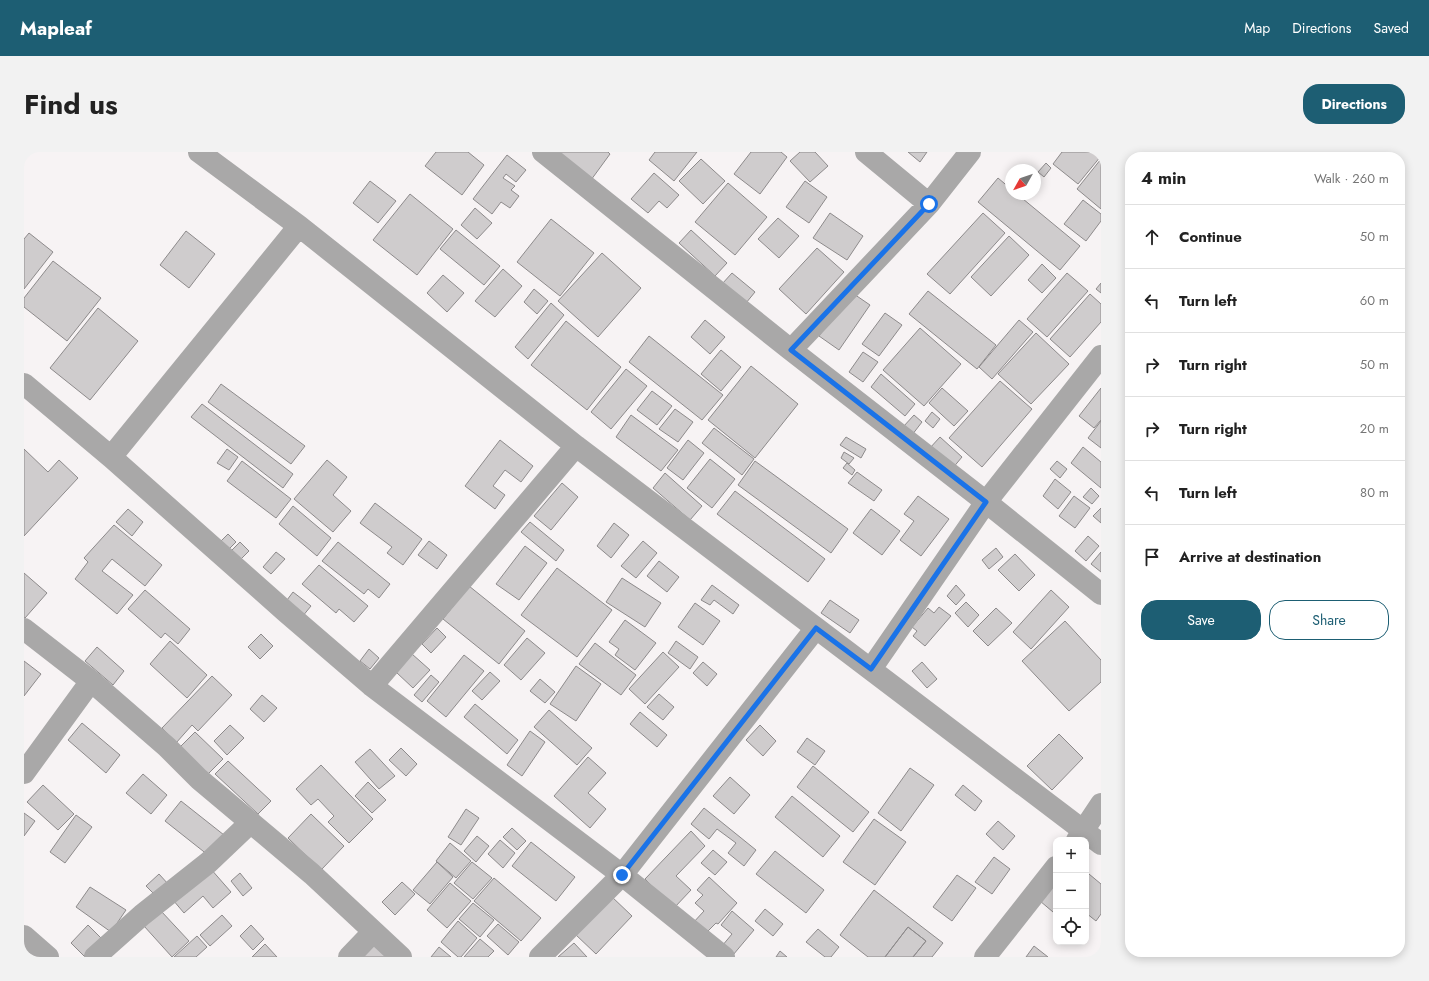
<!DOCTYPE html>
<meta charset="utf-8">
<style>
:root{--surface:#fff;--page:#f2f2f2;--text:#222;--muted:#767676;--line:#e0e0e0;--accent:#1d5e73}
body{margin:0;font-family:Jost,sans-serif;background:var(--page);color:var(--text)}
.controls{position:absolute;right:12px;bottom:12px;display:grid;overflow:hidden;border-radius:8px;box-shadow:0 2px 10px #0003}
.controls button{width:36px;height:36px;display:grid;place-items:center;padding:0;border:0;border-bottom:1px solid var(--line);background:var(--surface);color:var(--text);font:20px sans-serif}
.compass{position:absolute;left:981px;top:12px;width:36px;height:36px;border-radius:50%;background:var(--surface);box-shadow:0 2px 10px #0003;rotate:230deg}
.stop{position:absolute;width:12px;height:12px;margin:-9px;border:3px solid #1a73e8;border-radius:50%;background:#fff}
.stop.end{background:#1a73e8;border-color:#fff;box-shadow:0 1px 4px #0008}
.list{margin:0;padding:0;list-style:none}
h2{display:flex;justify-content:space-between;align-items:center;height:52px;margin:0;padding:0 16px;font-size:17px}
h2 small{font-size:13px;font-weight:400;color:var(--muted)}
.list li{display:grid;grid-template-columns:26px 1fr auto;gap:12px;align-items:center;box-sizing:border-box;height:64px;padding:0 16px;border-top:1px solid var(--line)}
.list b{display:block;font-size:15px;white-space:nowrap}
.list em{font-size:13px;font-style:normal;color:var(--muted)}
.actions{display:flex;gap:8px;padding:12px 16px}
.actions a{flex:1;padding:9px 0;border:1px solid var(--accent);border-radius:16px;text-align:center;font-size:14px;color:var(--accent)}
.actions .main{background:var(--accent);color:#fff}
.icon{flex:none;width:22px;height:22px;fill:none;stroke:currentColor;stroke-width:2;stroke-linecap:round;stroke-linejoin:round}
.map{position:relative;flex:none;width:1077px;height:805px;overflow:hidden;border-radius:16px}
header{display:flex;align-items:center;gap:24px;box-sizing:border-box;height:56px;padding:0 20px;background:var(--accent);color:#fff}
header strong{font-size:19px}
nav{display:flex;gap:22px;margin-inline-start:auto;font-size:14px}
.intro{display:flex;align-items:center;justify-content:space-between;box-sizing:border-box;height:96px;padding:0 24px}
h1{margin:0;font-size:28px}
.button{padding:10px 18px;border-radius:16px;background:var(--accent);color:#fff;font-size:14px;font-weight:700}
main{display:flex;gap:24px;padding:0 24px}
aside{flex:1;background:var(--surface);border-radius:16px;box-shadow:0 2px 10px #0003}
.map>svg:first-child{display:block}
.building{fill:#cfcccd;stroke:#8d8a8b}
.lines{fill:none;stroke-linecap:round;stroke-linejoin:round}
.minor{stroke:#a9a8a8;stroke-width:22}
.route{stroke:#1a73e8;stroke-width:5}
</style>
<header>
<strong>Mapleaf</strong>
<nav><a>Map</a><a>Directions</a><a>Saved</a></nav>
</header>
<div class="intro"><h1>Find us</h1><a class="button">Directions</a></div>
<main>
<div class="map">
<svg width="1077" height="805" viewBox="0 0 1077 805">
<rect width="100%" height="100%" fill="#f7f3f4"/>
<path class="building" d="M412,0H444L460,13L438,43L401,14Z
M527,0H584L586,2L567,28Z
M631,0H673L650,29L625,8Z
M727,0H757L763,5L736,42L710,22Z
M776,0H791L804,14L786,30L766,9Z
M884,0H903L896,10Z
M1038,0H1077V4L1054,32L1029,12Z
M483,3L502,18L492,30L482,22L479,26L491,34L487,38L495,44L486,56L477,50L468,62L449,47Z
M677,7L701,29L679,52L655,29Z
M1077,7V57L1053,37Z
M1022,11L1027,16L1020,25L1014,20Z
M630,21L655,43L643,56L635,49L624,61L607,47Z
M974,26L987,37V42H993L1056,94L1036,118L954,50Z
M346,29L372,49L354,71L329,51Z
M781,29L803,45L785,71L762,55Z
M704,31L743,65L711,103L671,70Z
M386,42L429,77L393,123L349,88Z
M1059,48L1077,62V69L1062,89L1040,72Z
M451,56L468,71L453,87L437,73Z
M806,61L839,84L823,108L789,86Z
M959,61L981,81L926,142L903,122Z
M754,66L775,84L755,106L734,87Z
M527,67L570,101L536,144L493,110Z
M432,78L476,114L460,133L416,97Z
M667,78L703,111L691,124L655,91Z
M162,79L191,102L165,136L136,113Z
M5,81L29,100L0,137V87Z
M985,84L1005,103L967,144L947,125Z
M793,96L820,120L782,162L755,137Z
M578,101L617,136L574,185L534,149Z
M29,109L77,146L43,189L0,155V146Z
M1018,112L1032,126L1018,141L1004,128Z
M479,117L498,134L471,165L451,149Z
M708,121L731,140L722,151L698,132Z
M1043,121L1064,139L1023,185L1003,167Z
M419,123L440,141L423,160L403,141Z
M1077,131V141L1072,137Z
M510,137L524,149L513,162L500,150Z
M904,139L972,193L953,217L885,162Z
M827,140L846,153L815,198L795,184Z
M1066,142L1077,152V170L1046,205L1026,187Z
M527,151L540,163L504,207L491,195Z
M74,156L114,189L66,248L26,216Z
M861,161L878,173L855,204L838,192Z
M681,168L701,185L686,202L667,185Z
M995,168L1009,180L968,227L955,215Z
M542,169L597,215L563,258L507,213Z
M896,176L937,212L900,254L859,218Z
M1012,181L1045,212L1007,252L974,222Z
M625,184L699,243L678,268L605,210Z
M697,198L717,215L697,239L677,222Z
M839,200L854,210L839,230L825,220Z
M727,214L774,252L731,306L684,268Z
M602,217L623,234L587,277L567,260Z
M857,222L891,252L881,264L847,235Z
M976,229L1008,257L958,315L925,286Z
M197,232L281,294L267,312L184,250Z
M918,236L944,259L930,274L905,251Z
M1077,236V268L1070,276L1055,264Z
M628,239L648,254L633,273L613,258Z
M178,252L269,322L259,336L167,265Z
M651,257L669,270L654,290L635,277Z
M908,260L916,267L909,276L901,269Z
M607,263L654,298L637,319L592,285Z
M890,263L898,270L888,283L879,275Z
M1077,269V296L1064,286Z
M690,276L730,307L718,323L678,291Z
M822,285L842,297L837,306L816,293Z
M916,285L938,305L928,317L905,297Z
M476,288L509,314L497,330L481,318L469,334L481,343L471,357L441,334Z
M664,288L680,301L659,328L643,316Z
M1059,295L1077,310V336L1047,311Z
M0,297L24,320L35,308L54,326L0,384Z
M203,297L214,305L205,318L193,311Z
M820,300L830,306L825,312L817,306Z
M686,307L711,327L688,356L663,336Z
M303,308L323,325L309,343L327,359L309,380L270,347Z
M218,309L267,347L252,366L203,329Z
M731,309L824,377L807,401L714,333Z
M1033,309L1043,317L1036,326L1026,317Z
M823,311L831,318L828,323L819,316Z
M833,320L858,338L850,349L824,331Z
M641,321L678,354L666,368L629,336Z
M1031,327L1047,340L1034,357L1019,344Z
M538,331L554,345L527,378L510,364Z
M1067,336L1075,344L1068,352L1059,345Z
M711,339L801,407L784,430L693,362Z
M894,344L925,367L897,404L876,388L890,369L880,362Z
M1050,344L1066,356L1051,376L1035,364Z
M351,351L398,387L379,413L363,401L368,395L336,371Z
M269,354L307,386L293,404L255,372Z
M1077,356V371L1069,364Z
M104,357L119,370L108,384L92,370Z
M847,357L876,379L858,403L829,381Z
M506,370L540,398L532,409L497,380Z
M590,371L605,383L587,406L573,394Z
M90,373L138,413L121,434L88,407L78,419L109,443L93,462L51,427L64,410L60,406Z
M204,382L212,390L203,399L195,391Z
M1064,384L1075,394L1062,409L1051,399Z
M405,389L423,403L413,417L394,403Z
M619,389L633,401L612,426L597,414Z
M216,390L225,399L215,409L206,400Z
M314,390L366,432L355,446L344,437L340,442L298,409Z
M501,394L523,411L495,448L472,432Z
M972,396L979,405L965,417L958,408Z
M252,400L261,407L247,422L239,415Z
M1077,400V420L1067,412Z
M991,402L1011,423L995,439L974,418Z
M635,409L655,425L643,440L623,424Z
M295,413L344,454L330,470L315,457L312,461L278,432Z
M533,416L588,458L553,505L497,463Z
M0,421L23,441L1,466H0Z
M598,426L637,451L621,475L582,450Z
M688,433L715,453L709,462L690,448L686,453L677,448Z
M932,433L941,443L932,453L923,444Z
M445,434L501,479L475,512L419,467Z
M121,438L166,477L154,492L141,481L137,486L104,457Z
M1027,438L1045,455L1007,497L989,480Z
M269,440L287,454L278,465L260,452Z
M806,448L835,468L826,481L797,461Z
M942,450L955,463L944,475L931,461Z
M671,451L696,469L679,493L654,475Z
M915,455L927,464L901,494L889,484L893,479L888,475L904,456L910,461Z
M972,456L988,471L964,494L949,479Z
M601,468L632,491L611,518L591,503L595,497L585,490Z
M1041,469L1077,508V530L1045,559L998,509Z
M413,476L422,485L407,501L398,492Z
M237,482L249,494L236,507L224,495Z
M503,486L521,501L497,528L480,513Z
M146,489L183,523L163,546L126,512Z
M652,489L674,505L666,517L644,501Z
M571,491L612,523L597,543L555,512Z
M73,495L100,519L89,533L61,509Z
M345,497L355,506L346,517L336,509Z
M639,500L655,515L621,552L605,537Z
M388,502L406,518L389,536L372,520Z
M440,503L460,519L422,565L403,549Z
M0,509L17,522L0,544Z
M679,510L693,522L683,534L669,521Z
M898,510L913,527L903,536L888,519Z
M552,514L577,532L552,569L526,552Z
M466,520L476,529L458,548L448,539Z
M407,523L415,530L398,550L390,543Z
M188,524L208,543L174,579L168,573L152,591L138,576Z
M516,527L531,540L521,551L506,539Z
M635,542L650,555L639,568L623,555Z
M238,543L253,556L240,570L226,557Z
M451,552L494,588L483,602L440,565Z
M525,558L568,596L553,613L510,575Z
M616,560L643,583L633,595L606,572Z
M58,571L96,603L82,621L44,588Z
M206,573L220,586L203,603L190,589Z
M736,573L752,589L739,604L722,588Z
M506,579L521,590L498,624L483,613Z
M171,580L199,607L184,622L156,595Z
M1035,582L1059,606L1028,638L1003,614Z
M783,586L801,599L791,613L773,600Z
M377,596L393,612L382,624L365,608Z
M346,597L371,624L355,637L331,610Z
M564,605L582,621L564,641L582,657L566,676L530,644Z
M204,609L247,649L234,662L191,622Z
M297,613L349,667L325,691L304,670L310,664L294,647L287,653L272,637Z
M789,614L845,660L829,680L773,635Z
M886,616L910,633L877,679L854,661Z
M119,622L143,643L127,662L102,641Z
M706,625L726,643L710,662L689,644Z
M344,630L362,648L348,661L331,644Z
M19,633L50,662L34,678L3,650Z
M939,633L958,649L951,659L931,643Z
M768,644L816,684L799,705L751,665Z
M157,649L200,683L184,703L141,669Z
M680,656L732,698L720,714L704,701L712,691L693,677L685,687L667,672Z
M442,657L455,666L437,693L424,685Z
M0,661L11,669L0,684Z
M287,662L320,694L297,718L264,686Z
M52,663L68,675L41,711L26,700Z
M850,667L882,690L851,733L819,710Z
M974,669L991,684L979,698L962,682Z
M488,676L502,689L493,698L479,685Z
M667,679L681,694L652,724L667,738L650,756L621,727Z
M453,684L465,694L452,710L440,699Z
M476,688L491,701L479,716L464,702Z
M507,690L551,725L532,749L488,714Z
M426,691L447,709L432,726L412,709Z
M689,698L703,710L691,723L677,711Z
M751,699L800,738L782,761L732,722Z
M970,705L986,717L968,742L951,730Z
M413,710L429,725L406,752L389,738Z
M448,710L468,726L449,747L430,731Z
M186,716L207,740L189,756L179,744L160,761L149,748Z
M216,721L228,736L219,744L207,729Z
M135,722L145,733L132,744L122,734Z
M1065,722L1077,732V762L1072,769L1062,761V726Z
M933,723L952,736L928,769L909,755Z
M685,725L713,751L694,772L692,771L680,783L668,772L680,759L671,751L679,743L673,738Z
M470,726L517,766L497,789L450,749Z
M378,730L391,742L371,763L358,750Z
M426,731L447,749L423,776L403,758Z
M1032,731V757L1029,760L1016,749Z
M66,735L102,758L87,780L52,755Z
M850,738L919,791L908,805H889L902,789L884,775L861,805H844L816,783Z
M587,744L608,764L572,802L551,782Z
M449,751L470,768L456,785L435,767Z
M741,757L759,772L749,784L731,769Z
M137,759L165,789L148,805L120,774Z
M708,759L730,778L709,803L698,794L708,782L697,773Z
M198,763L208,774L186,794L176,783Z
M434,769L453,786L437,805H434L417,790Z
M474,772L495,790L484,803L463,784Z
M64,773L77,786L60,804L47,791Z
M227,773L240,787L229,798L216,784Z
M884,775L902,789L889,805H861Z
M794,777L815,795L807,805H801L782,790Z
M173,784L183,795L172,805H150Z
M456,787L470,799L464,805H440Z
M550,791L563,805H534Z
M241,792L253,805H228Z
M348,792L365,805H338Z
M1010,794L1024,805H1002Z
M415,795L427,805H407Z
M756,799L763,805H752Z"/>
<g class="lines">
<path class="minor" d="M175,0L275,74L552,294L1077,692
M519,0L767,198L962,350L1077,442
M842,0L905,52
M767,198L905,52L946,0
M0,232L87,305L262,460L348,534L598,723L700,805
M87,305L275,74
M0,477L67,529L143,595L175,627L288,722L377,805
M847,517L962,350L1077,204
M348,534L552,294
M0,621L67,529
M1053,688L1077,652
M0,784L24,805
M71,805L118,763L185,710L227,670
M325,805L349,780
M516,805L598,723L792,476
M961,805L1032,715"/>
</g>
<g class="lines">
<path class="route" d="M598,723L792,476L847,517L962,350L767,198L905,52"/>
</g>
</svg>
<div class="controls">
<button>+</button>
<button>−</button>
<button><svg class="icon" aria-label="locate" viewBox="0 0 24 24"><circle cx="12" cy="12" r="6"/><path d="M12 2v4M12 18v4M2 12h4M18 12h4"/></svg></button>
</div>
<svg class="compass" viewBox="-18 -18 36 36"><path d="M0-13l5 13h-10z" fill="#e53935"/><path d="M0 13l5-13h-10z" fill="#767676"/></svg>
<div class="stop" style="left:905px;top:52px"></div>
<div class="stop end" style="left:598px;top:723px"></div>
</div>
<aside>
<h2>4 min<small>Walk · 260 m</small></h2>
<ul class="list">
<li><svg class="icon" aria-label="ahead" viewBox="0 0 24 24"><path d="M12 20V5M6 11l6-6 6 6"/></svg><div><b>Continue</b></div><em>50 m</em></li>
<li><svg class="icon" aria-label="left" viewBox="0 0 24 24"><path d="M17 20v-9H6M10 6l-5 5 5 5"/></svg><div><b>Turn left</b></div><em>60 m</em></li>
<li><svg class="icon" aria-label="right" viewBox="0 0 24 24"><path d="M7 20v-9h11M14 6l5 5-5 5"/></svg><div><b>Turn right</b></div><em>50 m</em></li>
<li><svg class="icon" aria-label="right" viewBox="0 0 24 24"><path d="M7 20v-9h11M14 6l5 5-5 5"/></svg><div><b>Turn right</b></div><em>20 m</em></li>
<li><svg class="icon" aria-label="left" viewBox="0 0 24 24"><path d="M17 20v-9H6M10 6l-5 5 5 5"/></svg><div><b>Turn left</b></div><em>80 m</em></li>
<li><svg class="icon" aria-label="arrive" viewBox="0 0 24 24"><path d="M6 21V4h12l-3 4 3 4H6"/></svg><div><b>Arrive at destination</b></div></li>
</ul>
<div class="actions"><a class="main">Save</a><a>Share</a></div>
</aside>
</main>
